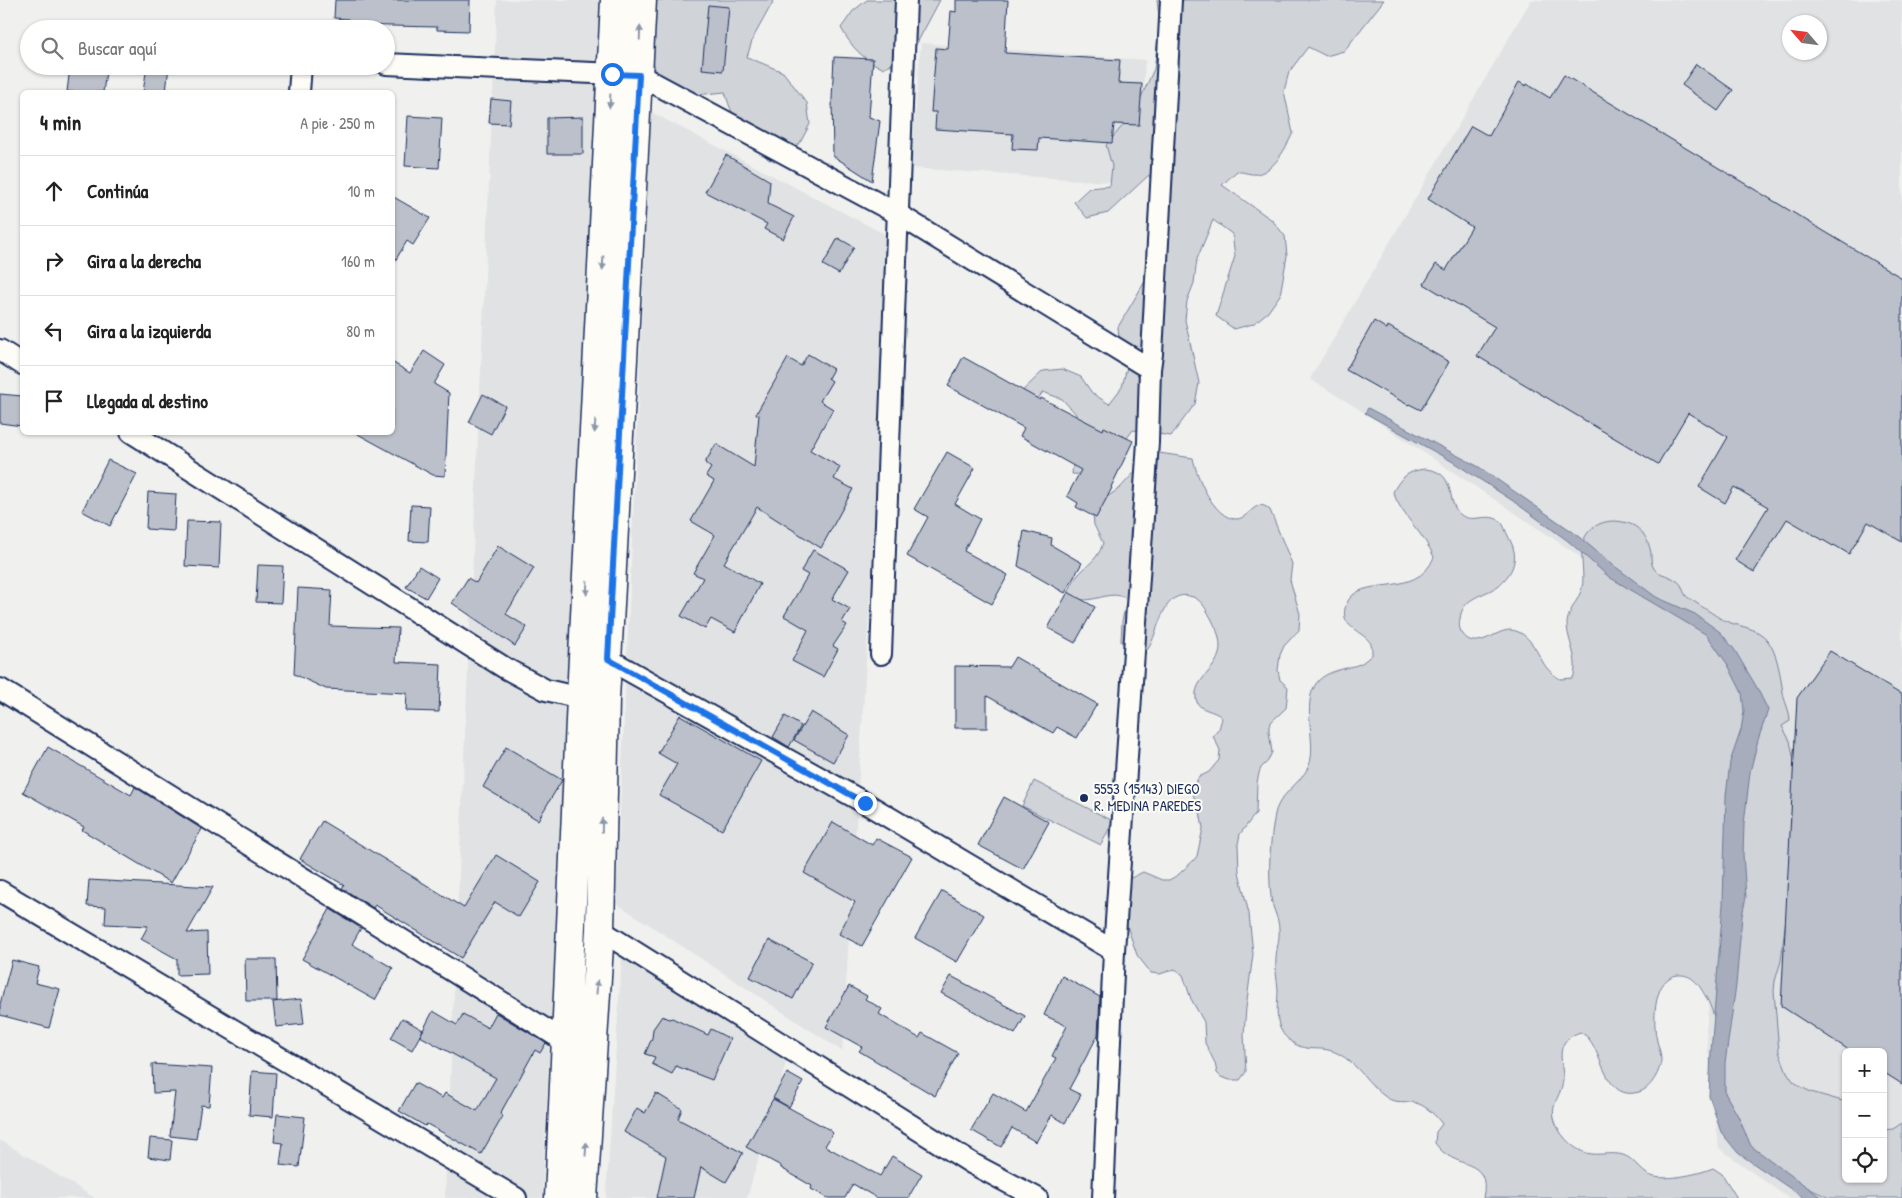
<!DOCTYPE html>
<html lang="es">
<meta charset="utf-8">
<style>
:root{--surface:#fff;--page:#f2f2f2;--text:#222;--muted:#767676;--line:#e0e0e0}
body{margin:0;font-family:"Patrick Hand",sans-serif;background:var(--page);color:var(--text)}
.controls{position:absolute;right:15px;bottom:15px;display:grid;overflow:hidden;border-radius:8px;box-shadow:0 1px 4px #0004}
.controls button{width:45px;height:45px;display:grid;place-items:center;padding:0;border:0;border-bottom:1px solid var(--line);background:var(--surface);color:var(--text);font:25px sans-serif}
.compass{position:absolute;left:1782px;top:15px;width:45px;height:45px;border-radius:50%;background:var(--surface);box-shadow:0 1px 4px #0004;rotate:298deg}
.stop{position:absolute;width:15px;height:15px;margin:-11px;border:4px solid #1a73e8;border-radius:50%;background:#fff}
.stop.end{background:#1a73e8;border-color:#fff;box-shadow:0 1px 5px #0008}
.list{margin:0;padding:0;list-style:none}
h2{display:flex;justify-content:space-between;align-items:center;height:65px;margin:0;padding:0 20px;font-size:21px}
h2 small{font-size:16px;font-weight:400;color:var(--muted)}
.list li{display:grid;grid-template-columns:32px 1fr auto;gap:15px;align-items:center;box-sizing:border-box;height:70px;padding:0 20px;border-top:1px solid var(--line)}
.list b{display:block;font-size:19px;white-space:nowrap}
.list em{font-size:16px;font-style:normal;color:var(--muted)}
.icon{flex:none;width:28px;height:28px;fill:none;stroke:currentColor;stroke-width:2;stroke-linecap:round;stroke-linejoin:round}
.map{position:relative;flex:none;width:1902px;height:1198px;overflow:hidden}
.search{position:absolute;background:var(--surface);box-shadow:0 1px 4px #0004;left:20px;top:20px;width:375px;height:55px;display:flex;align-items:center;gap:12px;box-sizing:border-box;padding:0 18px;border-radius:28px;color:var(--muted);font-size:19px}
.panel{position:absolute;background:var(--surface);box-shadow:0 1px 4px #0004;left:20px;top:90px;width:375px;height:345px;border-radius:8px}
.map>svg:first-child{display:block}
.built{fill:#e0e2e3;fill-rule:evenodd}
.green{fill:#d0d3d8;stroke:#76819b}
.water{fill:#a7adbd;stroke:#6f7b97}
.building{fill:#bbc0ca;stroke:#1b2f5e}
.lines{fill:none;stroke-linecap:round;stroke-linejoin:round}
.minor-casing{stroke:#1b2f5e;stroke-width:24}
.secondary-casing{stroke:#1b2f5e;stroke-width:31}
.minor{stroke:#fdfcf7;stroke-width:20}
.secondary{stroke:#fdfcf7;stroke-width:28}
.oneway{fill:#8c96aa}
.route{stroke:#1a73e8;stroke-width:6}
.poi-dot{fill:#1b2f5e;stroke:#fdfcf7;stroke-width:2}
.labels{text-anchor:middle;stroke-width:4;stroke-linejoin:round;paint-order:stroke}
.poi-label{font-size:15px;fill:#1b2f5e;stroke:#fdfcf7;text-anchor:start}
</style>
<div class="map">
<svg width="1902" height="1198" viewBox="0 0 1902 1198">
<rect width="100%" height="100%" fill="#f0f0ee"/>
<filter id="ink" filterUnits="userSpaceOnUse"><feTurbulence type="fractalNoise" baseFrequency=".02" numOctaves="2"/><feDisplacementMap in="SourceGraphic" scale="10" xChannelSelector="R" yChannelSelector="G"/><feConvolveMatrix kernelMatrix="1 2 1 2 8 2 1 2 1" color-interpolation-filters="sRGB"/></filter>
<g filter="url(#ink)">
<path class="built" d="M497,0H602L542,1198H445Z
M1531,0H1902V1198H1788L1719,1148L1706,1031L1739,703L1674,619L1354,406L1310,379ZM1790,22H1820V52H1790ZM1846,1052H1883V1179H1846Z
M921,43L1145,60L1137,184L911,168Z
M651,112L892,238L842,1051L616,903Z
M622,955L787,1059L747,1198H606Z
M0,1140L95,1198H0Z"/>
<path class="green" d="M651,0H774L753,38L747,57L783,72L807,103L810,124L801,141L788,156L769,160C746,136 734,125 725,92L686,96L656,73L646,32Z
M867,0H940L916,45L902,60L882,68C861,57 853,49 841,28L853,11Z
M1157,0H1384L1344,51L1326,56L1308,47L1289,72L1284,91L1293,133C1285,148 1276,170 1257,174C1252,175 1243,172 1237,171L1222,185L1272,220L1285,236L1287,256L1280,295L1268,312L1253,324L1234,329L1216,316L1235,256L1232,234L1213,220L1197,259L1194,283L1187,301L1185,320L1199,383L1195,404L1171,436L1133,430L1108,463L1092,475L1072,474L1076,433V414L1062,399L1043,392L1031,408L1013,400L1043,371L1062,369L1081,377L1092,393L1109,404L1122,387L1127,367L1120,349L1118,327L1151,271L1160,208L1149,175L1108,213L1087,218L1074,202L1089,188L1110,186L1112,166L1106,145L1134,113L1154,69L1160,25Z
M1159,453L1193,458C1196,475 1214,520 1237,519C1250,518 1256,496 1270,510L1292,564L1290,580L1300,614L1299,630L1284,646L1280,655L1278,670L1280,680L1288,687L1286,708L1272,721L1269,726V732L1272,752L1268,761L1261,768L1259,773L1257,783L1256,813L1240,834L1238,844L1239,872L1249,914L1253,954L1246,1008L1244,1034L1246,1072L1240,1080H1230L1221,1077L1217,1073L1215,1063L1205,1043L1204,1022L1191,999L1183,975L1175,969L1160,974L1151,973L1137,955L1125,920L1129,879L1143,872L1162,880H1169L1178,875L1194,860L1197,856L1203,828L1200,812L1194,798L1193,787L1199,777L1209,772L1219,760L1220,750L1213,736L1219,729L1222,718C1215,709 1198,712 1196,699C1192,671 1238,668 1212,620C1207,611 1203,601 1193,597C1162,586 1159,633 1148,649C1140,656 1128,649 1121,642L1122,621L1127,599C1108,587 1092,608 1070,596L1069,592C1075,568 1097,566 1103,543L1094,525L1093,514L1107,497L1120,488L1149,456Z
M1424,469C1459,471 1444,502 1461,515C1472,524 1490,511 1501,522C1504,525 1506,532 1508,536C1512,543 1516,553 1514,561C1513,571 1505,580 1498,586C1484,596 1462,597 1460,619C1459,624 1459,629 1462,633C1475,653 1495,630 1510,630C1530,631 1537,654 1546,667C1550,672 1555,676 1560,679L1573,678C1580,659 1567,642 1567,623C1568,611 1577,602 1581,591C1588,572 1572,542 1594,527C1603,521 1613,520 1623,522C1640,525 1648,537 1651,553C1651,560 1651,566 1656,571C1662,575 1671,576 1677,581C1683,585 1682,590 1686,596C1688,598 1717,616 1721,619C1736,627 1757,626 1768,641C1778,655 1780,675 1783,692C1784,702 1790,710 1790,721L1782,726L1790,741L1796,770L1788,900L1781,961L1775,981L1774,991L1779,1052L1787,1072L1793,1081L1801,1087L1811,1092L1846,1102V1179H1883V1130L1893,1129L1902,1123V1198H1829L1784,1176L1729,1128C1725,1094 1722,1059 1716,1025C1714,1015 1711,1006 1706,997C1699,985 1693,974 1678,975C1654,977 1653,1018 1656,1036C1657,1044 1661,1051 1661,1059C1661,1070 1651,1089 1639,1092C1606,1102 1603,1056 1589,1039C1587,1036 1583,1034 1580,1032C1556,1041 1561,1054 1563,1076C1564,1098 1544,1104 1559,1130C1566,1142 1579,1153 1592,1154C1602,1155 1613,1152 1623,1155C1633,1158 1638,1168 1647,1174C1660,1183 1699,1174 1713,1168L1722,1174L1737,1198H1483C1492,1155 1454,1172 1435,1143L1436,1132L1442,1124C1436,1116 1427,1106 1416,1103C1406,1100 1397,1104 1387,1098C1368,1085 1358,1063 1337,1053C1318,1044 1306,1055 1288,1039C1273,1026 1278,1006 1278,989C1277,979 1275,969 1276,959C1276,949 1280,940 1279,929C1279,918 1272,908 1271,897C1268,869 1270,841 1275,814C1280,790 1307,782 1311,758C1314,737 1304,706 1314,687C1323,670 1344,670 1360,664C1364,662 1368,658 1372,655C1372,652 1372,647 1371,644C1363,630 1338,628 1346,605C1358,572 1417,601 1434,557C1424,533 1402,517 1393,492C1400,478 1408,471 1424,469Z
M1034,781L1113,821L1101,845L1022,806Z"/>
<path class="water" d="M1368,408L1479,467L1573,532L1613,565L1656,597L1695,614L1720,632L1734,649L1756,686L1768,710L1758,740L1750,772L1744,824L1743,854L1746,897L1742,916L1736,985L1725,1063V1093L1738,1116L1751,1146L1822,1198H1804L1738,1153L1721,1132L1709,1096L1711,1052L1723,904L1726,796L1730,762L1741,730L1744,711L1742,693L1728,665L1707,635L1609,577L1568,541L1513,501L1453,462L1365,413Z"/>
<path class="building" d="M335,0H470L469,31L437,30V27L348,25V19L334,18Z
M956,0H1008L1005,53L1120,60L1118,83L1142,84L1139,125L1114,124L1112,143L1039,138L1038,150L1012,149L1013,134L935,129L936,112H931L936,48L948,49L951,11L956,12Z
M708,5L729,7L723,71L702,69Z
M834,57L873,59L869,117L880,121L872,181L833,156L832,99Z
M1696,64L1733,90L1718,111L1682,85Z
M147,66H169L166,92H143Z
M70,67L106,72L103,92H67Z
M1564,75L1902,278V542L1868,522L1849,554L1834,545L1833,546L1787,519L1754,572L1735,560L1768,507L1734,487L1725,503L1699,487L1728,437L1688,413L1658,464L1477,356L1495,327L1424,284L1436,264L1446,270L1472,227L1428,199L1471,126L1489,136L1519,82L1526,86L1527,84L1550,98Z
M491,99L511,101L509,124L489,123Z
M408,116L442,118L439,168L405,166Z
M583,117V154H547V118Z
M726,155L770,181L768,204L794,217L783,239L764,229L767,224L705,192Z
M392,196L430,218L413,245L407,241L392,266Z
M838,238L854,247L839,274L823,265Z
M1374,321L1387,329L1388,326L1449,362L1421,410L1409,404L1408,405L1346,370Z
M424,351L445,365L434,384L449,393L445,476L433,475L354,432H392V362L410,373Z
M808,354L833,369L828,378L832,381L820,401L833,409L810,450L840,467L834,479L853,489L821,548L757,507L724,563L760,584L735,632L711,619L705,629L681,616L703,578L693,573L715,535L691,521L714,481L706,476L711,468L705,463L716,444L754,467L759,415L756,414L788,358L801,366Z
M963,357L1040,400L1041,398L1103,430L1104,427L1133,441L1111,487L1112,488L1096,518L1076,507L1078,503L1067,496L1081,470L1020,436L1024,428L948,386Z
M0,394L22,396V426L0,423Z
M483,394L505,406L491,434L469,422Z
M947,452L975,468L955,504L980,519L964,551L1008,575L992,604L907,556L928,517L914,509Z
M108,460L137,474L110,526L82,511Z
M148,492L176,494L174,531L146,529Z
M411,505L430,506L428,542L409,541Z
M187,521L221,522L219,568L185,566Z
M1024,531L1052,538L1051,545L1082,563L1065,593L1018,566Z
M498,546L534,568L506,614L527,627L515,646L452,603L468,578L476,583Z
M813,550L849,570L832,599L850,609L842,622L847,625L833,646L838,649L823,677L792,661L808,630L784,616L808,575L801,571Z
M258,565L283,566L281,603L256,602Z
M419,566L438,578L426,598L406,587Z
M298,588L332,590L330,626L398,628L396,662L441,664L439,712L406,711L407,693L326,689L294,674Z
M1068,592L1095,607L1075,643L1048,628Z
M1830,651L1902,695V1084L1883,1072V1052H1852L1781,1006L1797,698Z
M1015,657L1097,704L1077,738L1057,727L1053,733L987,696V728H955V666L1009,667Z
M811,712L849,735L833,762L794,740Z
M680,715L761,761L722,830L659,795L677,764L658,753Z
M785,716L801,726L789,747L773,737Z
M48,747L131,795L135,787L202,829L171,883L82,830L84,827L23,792Z
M506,747L562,780L538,820L483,787Z
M1004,797L1049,822L1023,869L978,845Z
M322,821L464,908L496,855L540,882L519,917L495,902L461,958L375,905L373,908L342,888L344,885L300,859Z
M833,822L872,845L876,838L912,857L862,946L839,934L855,902L804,873Z
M89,880L213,887L187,933L207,932L208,974L177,975V959L141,939L148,926L105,924L106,907L87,906Z
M942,891L984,915L957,962L915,938Z
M330,909L361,928L352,944L393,968L375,1000L302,959Z
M769,940L812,962L793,999L750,977Z
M245,959H276L277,1001H246Z
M12,960L39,967L35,983L60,989L49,1028L0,1015V1004Z
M951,976L1025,1016L1015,1034L941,993Z
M1062,976L1100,997L1098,1035L1069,1089L1081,1095L1065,1123L1052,1115L1036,1142L1012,1128L1001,1147L971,1130L993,1093L1026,1112L1056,1058L1052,1056L1067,1026L1044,1015Z
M849,986L867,996L865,999L882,1009L879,1014L919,1038L922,1033L958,1053L935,1096L859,1051L862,1047L826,1027Z
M301,999L304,1024L276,1027L273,1002Z
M433,1011L457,1025L463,1014L488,1028L496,1013L546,1043L540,1053L535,1050L500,1114L503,1116L481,1154L427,1124L425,1126L399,1111L415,1083L442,1098L445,1093L477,1111L496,1078L420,1036Z
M662,1016L669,1019L672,1018L708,1035L711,1029L730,1039L712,1080L676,1066L672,1074L652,1064L655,1057L645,1054L652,1038L653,1029Z
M402,1018L423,1030L412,1050L391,1038Z
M152,1064L212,1068L209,1106L201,1105L196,1139L170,1136L175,1092L153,1093Z
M252,1071L276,1073L273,1117L249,1115Z
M787,1073L803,1082L789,1107L773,1098Z
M656,1093L682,1109L678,1119L743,1153L726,1182L701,1167L694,1198H657L666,1156L624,1132L637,1108L645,1113Z
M773,1099L830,1130L833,1133L825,1146L880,1176L892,1156L922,1174L908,1198H877L853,1184L845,1198H828L811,1189L812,1186L781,1168V1166L746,1147Z
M277,1114L305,1117L299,1167L280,1165L283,1143L274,1142Z
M150,1138L172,1140L170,1160L148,1157Z"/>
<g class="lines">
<defs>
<path id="minor" d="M386,64L639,75L896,213L1150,369
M299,92L301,66
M0,350L22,364
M131,432L505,668L546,690L581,698L595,699
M881,654L906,0
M608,659L865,803L1114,951
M0,689L566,1042
M0,891L516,1198
M600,930L973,1164L1037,1198
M1103,1198L1114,951L1148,442L1150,369L1152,354L1171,0"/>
<path id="secondary" d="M559,1198L581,698L615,0
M583,1198L600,930L605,699L642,0"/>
</defs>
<use href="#minor" class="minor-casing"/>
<use href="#secondary" class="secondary-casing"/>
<use href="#minor" class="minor"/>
<use href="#secondary" class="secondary"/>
</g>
<defs><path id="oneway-solid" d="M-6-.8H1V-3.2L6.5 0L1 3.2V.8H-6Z" transform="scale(1.25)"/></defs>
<g class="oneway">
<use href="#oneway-solid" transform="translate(640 33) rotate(-88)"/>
<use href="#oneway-solid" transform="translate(610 101) rotate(93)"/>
<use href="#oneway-solid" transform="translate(603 263) rotate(93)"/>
<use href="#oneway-solid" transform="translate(595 426) rotate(93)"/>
<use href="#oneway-solid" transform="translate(587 588) rotate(93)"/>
<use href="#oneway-solid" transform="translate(602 825) rotate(-89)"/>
<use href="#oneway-solid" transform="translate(597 987) rotate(-86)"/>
<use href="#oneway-solid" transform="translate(586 1149) rotate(-86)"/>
</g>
</g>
<g class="lines" filter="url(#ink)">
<path class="route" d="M612,74L639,75L608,659L865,803"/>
</g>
<circle class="poi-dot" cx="1084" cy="798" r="5"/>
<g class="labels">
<g class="poi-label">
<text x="1094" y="794">5553 (15143) DIEGO<tspan x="1094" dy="17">R. MEDINA PAREDES</tspan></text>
</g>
</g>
</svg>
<div class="controls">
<button>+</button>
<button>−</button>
<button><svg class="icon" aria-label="locate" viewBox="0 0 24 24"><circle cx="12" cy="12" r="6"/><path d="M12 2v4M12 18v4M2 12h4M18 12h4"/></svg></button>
</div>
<svg class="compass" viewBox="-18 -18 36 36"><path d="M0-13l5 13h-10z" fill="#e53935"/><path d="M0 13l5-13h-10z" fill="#767676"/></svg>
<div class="stop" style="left:612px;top:74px"></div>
<div class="stop end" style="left:865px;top:803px"></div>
<div class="search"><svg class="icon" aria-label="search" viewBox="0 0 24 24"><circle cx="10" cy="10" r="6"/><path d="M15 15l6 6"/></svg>Buscar aquí</div>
<section class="panel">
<h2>4 min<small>A pie · 250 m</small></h2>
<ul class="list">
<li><svg class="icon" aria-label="ahead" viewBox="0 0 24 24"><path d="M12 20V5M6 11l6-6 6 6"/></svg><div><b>Continúa</b></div><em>10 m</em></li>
<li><svg class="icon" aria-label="right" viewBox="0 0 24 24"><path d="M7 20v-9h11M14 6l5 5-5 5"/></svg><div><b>Gira a la derecha</b></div><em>160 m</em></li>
<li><svg class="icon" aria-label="left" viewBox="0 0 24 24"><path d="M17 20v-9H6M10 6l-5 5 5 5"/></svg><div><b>Gira a la izquierda</b></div><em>80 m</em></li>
<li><svg class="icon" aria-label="arrive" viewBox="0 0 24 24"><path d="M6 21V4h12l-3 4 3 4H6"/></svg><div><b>Llegada al destino</b></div></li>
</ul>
</section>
</div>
